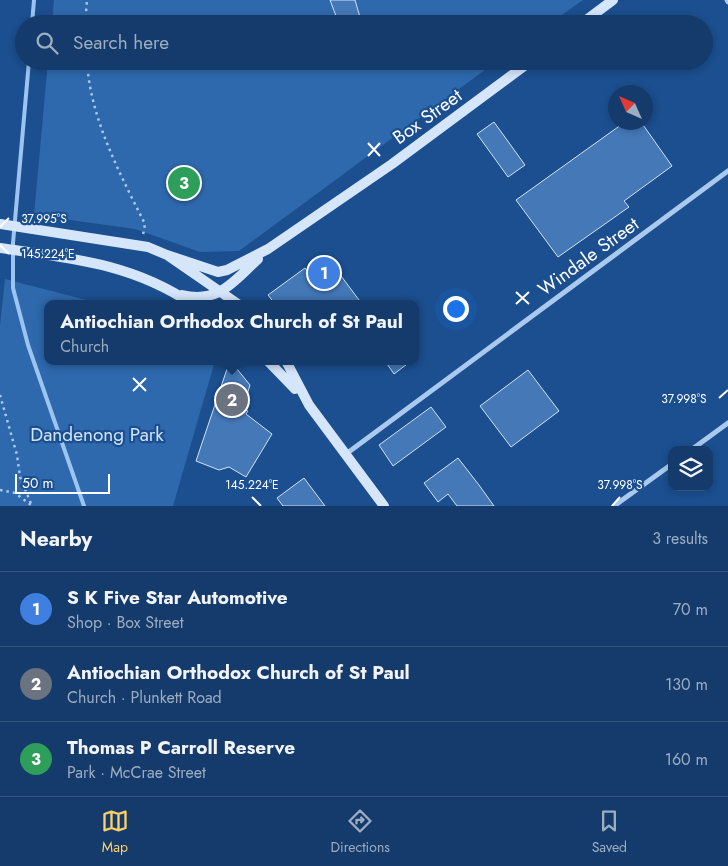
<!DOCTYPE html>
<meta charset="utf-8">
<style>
:root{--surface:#143b6b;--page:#214673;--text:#f1f3f6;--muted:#9dadc1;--line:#33557e;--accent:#ffd166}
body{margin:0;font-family:Jost,sans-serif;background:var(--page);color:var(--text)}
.controls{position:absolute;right:15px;bottom:15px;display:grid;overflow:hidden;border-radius:10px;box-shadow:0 2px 8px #0003}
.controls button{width:45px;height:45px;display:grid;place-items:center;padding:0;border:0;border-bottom:1px solid var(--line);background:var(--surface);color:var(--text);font:25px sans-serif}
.compass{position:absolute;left:608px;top:85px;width:45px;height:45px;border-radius:50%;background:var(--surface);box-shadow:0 2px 8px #0003;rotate:315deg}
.scale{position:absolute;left:15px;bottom:12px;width:95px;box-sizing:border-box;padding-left:5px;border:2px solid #fff;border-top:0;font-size:14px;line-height:18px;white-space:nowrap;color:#fff;-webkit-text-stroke:4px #1b4f8f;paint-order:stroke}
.you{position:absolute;left:455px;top:308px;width:18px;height:18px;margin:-12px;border:4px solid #fff;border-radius:50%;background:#1a73e8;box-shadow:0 0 0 8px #1a73e833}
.badge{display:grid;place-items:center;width:32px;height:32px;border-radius:50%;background:var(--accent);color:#fff;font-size:16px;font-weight:700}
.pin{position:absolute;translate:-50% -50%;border:2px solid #fff;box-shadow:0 1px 5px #0006}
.popup{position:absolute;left:44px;top:300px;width:375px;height:65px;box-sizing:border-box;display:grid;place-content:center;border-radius:10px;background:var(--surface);filter:drop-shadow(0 1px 4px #0005);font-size:16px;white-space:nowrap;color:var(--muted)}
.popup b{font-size:19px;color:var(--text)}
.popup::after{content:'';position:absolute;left:50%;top:100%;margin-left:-10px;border:10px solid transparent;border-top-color:var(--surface)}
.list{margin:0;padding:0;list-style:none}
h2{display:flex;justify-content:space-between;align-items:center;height:65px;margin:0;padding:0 20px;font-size:21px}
h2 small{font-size:16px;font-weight:400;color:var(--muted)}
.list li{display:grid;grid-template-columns:32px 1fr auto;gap:15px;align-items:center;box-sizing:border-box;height:75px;padding:0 20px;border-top:1px solid var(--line)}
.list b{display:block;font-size:19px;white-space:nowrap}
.list p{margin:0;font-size:16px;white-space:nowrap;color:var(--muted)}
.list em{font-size:16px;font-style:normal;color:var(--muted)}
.icon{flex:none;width:28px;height:28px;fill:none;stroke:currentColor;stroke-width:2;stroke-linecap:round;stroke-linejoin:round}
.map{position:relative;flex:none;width:728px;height:506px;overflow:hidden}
.search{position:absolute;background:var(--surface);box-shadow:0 2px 8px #0003;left:15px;right:15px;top:15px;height:55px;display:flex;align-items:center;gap:12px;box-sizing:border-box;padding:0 18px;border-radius:28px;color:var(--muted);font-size:19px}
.sheet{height:290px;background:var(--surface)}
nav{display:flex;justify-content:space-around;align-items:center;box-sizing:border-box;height:70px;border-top:1px solid var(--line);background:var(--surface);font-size:14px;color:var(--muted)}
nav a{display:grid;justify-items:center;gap:2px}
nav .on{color:var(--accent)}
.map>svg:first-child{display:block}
.green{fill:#2e69ad}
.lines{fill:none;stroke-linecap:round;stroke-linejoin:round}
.stream{stroke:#9cc4f0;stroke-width:4}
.building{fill:#4478b7;stroke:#cfe3fa}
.path{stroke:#a9c9ee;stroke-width:2.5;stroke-dasharray:2.5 4;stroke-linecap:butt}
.minor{stroke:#a9c9ee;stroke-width:5}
.secondary{stroke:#d6e6fa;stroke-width:10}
.ticks{fill:none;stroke:#fff;stroke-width:2}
.labels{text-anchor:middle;stroke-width:4.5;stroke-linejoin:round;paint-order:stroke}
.street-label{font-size:19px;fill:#fff;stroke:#1b4f8f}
.park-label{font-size:19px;fill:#cfe3fa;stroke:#1b4f8f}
.ticks-label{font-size:12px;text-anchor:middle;fill:#fff;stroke:#1b4f8f;stroke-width:4.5;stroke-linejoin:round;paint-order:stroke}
</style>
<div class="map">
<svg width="728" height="506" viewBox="0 0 728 506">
<rect width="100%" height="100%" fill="#1b4f8f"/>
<path class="green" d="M54,0H583L549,24H52Z
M48,61H497L239,251L200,252L135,229L34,215Z
M5,279L102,304H48V361H215L173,506H0V325Z"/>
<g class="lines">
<path class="stream" d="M32,24L34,0
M29,61L13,243V288L28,345L84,506"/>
</g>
<path class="building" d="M330,0H355L362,24H339Z
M494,122L525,165L508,177L477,134Z
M625,122H641L672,166L624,201L629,207L558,257L516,200Z
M327,257L362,304H275L268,295L305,268L307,271Z
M385,361H411L394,374Z
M228,366L237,369L250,385L243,408L248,411L246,414L272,434L246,477L229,467L219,470L196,461Z
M528,370L559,411L511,447L480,406Z
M431,407L446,427L393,466L379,445Z
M458,458L479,485L494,506H457L448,494L438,502L424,483Z
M304,478L325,506H283L277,498Z"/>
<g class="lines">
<path class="path" d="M85,24L87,0
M87,61C90,118 120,174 145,224L143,235
M0,395L17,455L20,477L32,506
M0,490L15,493L31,505"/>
<path class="minor" d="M727,0L728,2
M691,450L728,423
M346,454L728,171
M614,506L672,464"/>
<path class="secondary" d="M581,24L613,0
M0,224L148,247L167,255L238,304
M0,248C69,258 132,263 192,304
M167,255L218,272L227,270L268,249L392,164L531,61
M182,295C219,304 234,281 258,259
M268,361L295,389
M286,361L309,405L384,506"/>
</g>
<path class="ticks" d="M368,143L380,156M368,156L380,143M0,227L9,218M0,245L9,254M516,292L529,304M516,304L529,292M133,378L146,391M133,391L146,378M719,398L728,390M252,497L261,506M612,506L620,497"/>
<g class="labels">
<g class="street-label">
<text transform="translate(427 116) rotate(-36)" y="7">Box Street</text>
<text transform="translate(588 256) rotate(-36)" y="7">Windale Street</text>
</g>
<g class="park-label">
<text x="97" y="441">Dandenong Park</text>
</g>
</g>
<g class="ticks-label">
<text x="44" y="223">37.995°S</text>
<text x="48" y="258">145.224°E</text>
<text x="684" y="403">37.998°S</text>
<text x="252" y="489">145.224°E</text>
<text x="620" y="489">37.998°S</text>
</g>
</svg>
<div class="controls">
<button><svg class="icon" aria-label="layers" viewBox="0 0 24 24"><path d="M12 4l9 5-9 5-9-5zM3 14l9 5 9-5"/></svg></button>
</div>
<svg class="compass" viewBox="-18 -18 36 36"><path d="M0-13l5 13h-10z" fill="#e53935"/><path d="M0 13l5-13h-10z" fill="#9dadc1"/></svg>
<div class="scale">50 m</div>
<div class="you"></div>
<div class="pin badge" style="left:324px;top:273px;background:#3f7fe0">1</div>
<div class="pin badge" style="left:232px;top:400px;background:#6b7280">2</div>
<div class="popup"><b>Antiochian Orthodox Church of St Paul</b>Church</div>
<div class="pin badge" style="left:184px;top:183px;background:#2e9e5b">3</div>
<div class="search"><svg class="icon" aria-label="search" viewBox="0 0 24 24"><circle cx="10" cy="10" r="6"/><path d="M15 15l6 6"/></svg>Search here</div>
</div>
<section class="sheet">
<h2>Nearby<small>3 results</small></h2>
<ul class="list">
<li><span class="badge" style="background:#3f7fe0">1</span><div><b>S K Five Star Automotive</b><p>Shop · Box Street</p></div><em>70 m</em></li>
<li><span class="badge" style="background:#6b7280">2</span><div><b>Antiochian Orthodox Church of St Paul</b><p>Church · Plunkett Road</p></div><em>130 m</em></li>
<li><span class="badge" style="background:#2e9e5b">3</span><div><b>Thomas P Carroll Reserve</b><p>Park · McCrae Street</p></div><em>160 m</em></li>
</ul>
</section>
<nav>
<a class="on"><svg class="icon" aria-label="map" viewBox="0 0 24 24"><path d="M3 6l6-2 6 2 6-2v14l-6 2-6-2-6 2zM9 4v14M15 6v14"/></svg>Map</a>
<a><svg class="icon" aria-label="directions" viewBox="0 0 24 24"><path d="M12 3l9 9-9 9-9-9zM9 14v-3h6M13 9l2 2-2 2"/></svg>Directions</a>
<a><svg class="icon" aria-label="saved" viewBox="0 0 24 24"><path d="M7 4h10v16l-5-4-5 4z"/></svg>Saved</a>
</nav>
